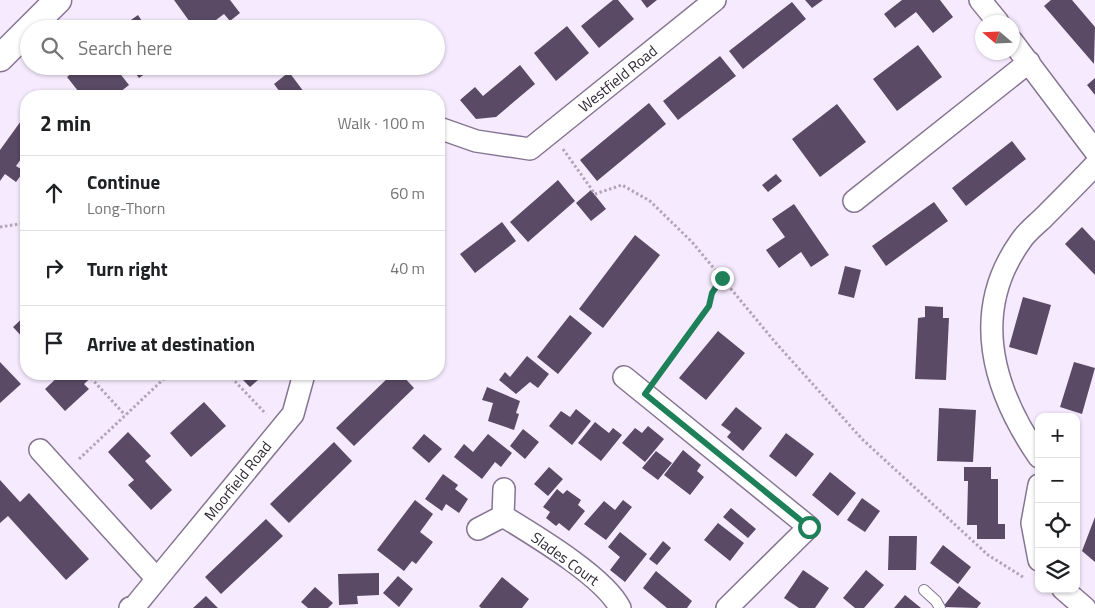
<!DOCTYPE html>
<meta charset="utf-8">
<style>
:root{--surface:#fff;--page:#f6f6f6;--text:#202124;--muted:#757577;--line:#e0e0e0}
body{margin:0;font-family:"Titillium Web",sans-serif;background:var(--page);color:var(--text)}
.controls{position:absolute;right:15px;bottom:15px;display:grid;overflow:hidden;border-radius:10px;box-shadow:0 1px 4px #0004}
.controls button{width:45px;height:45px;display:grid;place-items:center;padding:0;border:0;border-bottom:1px solid var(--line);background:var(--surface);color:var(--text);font:25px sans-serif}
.compass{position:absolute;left:975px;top:15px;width:45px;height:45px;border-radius:50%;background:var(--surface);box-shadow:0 1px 4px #0004;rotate:289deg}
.stop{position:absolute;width:15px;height:15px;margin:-11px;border:4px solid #1d8058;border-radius:50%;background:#fff}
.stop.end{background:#1d8058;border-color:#fff;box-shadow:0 1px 5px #0008}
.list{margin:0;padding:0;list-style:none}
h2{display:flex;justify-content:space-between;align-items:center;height:65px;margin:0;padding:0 20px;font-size:21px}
h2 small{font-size:16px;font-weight:400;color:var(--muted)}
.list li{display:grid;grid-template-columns:32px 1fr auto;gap:15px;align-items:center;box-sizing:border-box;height:75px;padding:0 20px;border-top:1px solid var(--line)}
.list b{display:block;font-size:19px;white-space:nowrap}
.list p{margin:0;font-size:16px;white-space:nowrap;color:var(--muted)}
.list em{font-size:16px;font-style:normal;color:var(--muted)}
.icon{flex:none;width:28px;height:28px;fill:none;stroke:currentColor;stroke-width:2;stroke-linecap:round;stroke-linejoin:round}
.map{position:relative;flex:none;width:1095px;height:608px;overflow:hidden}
.search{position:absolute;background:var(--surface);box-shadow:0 1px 4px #0004;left:20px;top:20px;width:425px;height:55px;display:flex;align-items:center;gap:12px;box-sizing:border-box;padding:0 18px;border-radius:28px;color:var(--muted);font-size:19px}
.panel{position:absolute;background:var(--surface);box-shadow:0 1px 4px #0004;left:20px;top:90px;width:425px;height:290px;border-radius:20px}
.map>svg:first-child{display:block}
.building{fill:#5a4a65}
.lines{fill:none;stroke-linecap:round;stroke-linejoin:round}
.service-casing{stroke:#867592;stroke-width:12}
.minor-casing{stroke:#867592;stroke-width:24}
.tertiary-casing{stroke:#867592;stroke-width:29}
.path{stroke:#b0a6b7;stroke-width:3;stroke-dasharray:2.5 2.5;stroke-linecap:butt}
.service{stroke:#fff;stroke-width:10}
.minor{stroke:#fff;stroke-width:21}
.tertiary{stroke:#fff;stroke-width:26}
.route{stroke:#1d8058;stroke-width:6}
.labels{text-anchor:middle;stroke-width:5;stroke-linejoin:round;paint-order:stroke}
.street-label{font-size:15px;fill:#2d2632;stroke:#fff}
</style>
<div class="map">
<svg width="1095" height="608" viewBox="0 0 1095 608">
<rect width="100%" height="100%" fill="#f6ebfe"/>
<path class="building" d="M174,0H230L240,13L230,21L224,14L204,29H195Z
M613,0H618L634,19L599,48L581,26Z
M641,0H657L647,8Z
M805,0H823L812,8Z
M902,0H940L953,17L933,33L916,12L895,28L884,14Z
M1051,0H1072L1095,27L1094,64L1044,6Z
M792,2L806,19L743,69L729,51Z
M138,15L147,29H118Z
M380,21L385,29H369Z
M567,26L589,53L556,81L534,53Z
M918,45L942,77L897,111L873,79Z
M720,56L736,76L678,120L663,101Z
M520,65L535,84L496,117L476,119L460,100L475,87L483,96Z
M80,66H114L129,85L115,96H82L67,77Z
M130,66H156L139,78Z
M289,72L307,96H283L274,84Z
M1095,78V95L1087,85Z
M649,103L666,124L597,181L580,160Z
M837,104L866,142L820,177L792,139Z
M26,114V152L16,166L24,171L16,182L5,174L0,181V150Z
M1012,141L1026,159L966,206L952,188Z
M776,174L782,181L768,192L762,185Z
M558,180L575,201L528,242L510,222Z
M591,190L606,209L591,221L576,203Z
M934,202L948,221L886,266L872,246Z
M794,204L829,255L811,267L801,252L779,268L766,250L785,237L772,219Z
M502,222L516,241L475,273L460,254Z
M1082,227L1095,241V275L1065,244Z
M635,235L660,255L603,328L579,309Z
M845,266L861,270L854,298L838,294Z
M1023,297L1051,305L1037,355L1009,347Z
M925,306L943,307V318H949L946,380L915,379L918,318L925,317Z
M26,315V341L13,327Z
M570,315L592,333L558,374L537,357Z
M718,331L745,353L706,400L679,378Z
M527,356L549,374L538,388L530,382L516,394L499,380L505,372L510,377Z
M0,362L21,384L0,403Z
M1074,362L1095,368L1082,414L1060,407Z
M61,374H95L84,384L89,389L65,411L45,389Z
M237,374H265L250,387Z
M392,374H401L414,388L354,446L336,428Z
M487,387L520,401L516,413L519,414L514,430L488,421L493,403L482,400Z
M204,402L226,426L191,457L170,433Z
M736,407L762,428L743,451L727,437L731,432L721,425Z
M939,408L976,410L973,462L937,461Z
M576,409L591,421L572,445L549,426L561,411L570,417Z
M595,422L609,433L613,428L622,435L601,461L578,443Z
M648,426L664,439L645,462L622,443L635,428L642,433Z
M523,429L539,442L525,459L510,446Z
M128,432L151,456L145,461L172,490L151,510L128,485L134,480L108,452Z
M786,433L814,454L796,477L769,456Z
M424,434L442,449L429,463L412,448Z
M488,434L512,453L501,467L495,462L482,479L454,457L464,444L473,452Z
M334,442L352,461L289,523L270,504Z
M683,450L701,465L697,471L704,477L690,495L664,475Z
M656,451L672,463L658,480L642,468Z
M549,467L563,479L548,496L534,484Z
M964,467H991V479H998V524H1005V539H977V525H967L968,481H964Z
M830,472L856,493L838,516L812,495Z
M443,474L458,485L455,489L468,499L459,513L446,504L442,511L425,499Z
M0,480L20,502L29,493L89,559L66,580L8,516L0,523Z
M557,489L563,494L567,490L581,500L578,505L585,511L569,531L559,523L556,526L546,518L550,512L543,507Z
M862,498L880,511L865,532L847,520Z
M415,500L433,514L420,532L433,542L416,564L412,561L404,571L377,550Z
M623,500L632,507L606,540L584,524L604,501L615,510Z
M731,508L756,529L748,538L723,517Z
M1095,517V562L1082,551Z
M266,519L283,536L221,594L205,577Z
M718,523L744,543L730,561L704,540Z
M620,532L647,554L625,582L610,570L620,557L608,547Z
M889,536H917L916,570H888Z
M663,541L671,548L657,565L649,559Z
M943,545L971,567L958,584L930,563Z
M803,570L829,588L815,608H799L784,598Z
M866,570L884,585L864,608H855L843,598Z
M656,571L692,601L687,608H667L643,588Z
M379,573V595L357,596L358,604L339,605L338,574Z
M398,576L413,589L399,607L383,593Z
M502,577L529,599L522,608H481L479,606Z
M959,586L981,603L977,608L943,607Z
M315,587L333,603L328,608H308L301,602Z
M905,595L921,608H894Z
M206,596L218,608H193Z"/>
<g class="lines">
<defs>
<path id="service" d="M924,590L936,601L940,608"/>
<path id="minor" d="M980,0L998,22
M1012,41L1095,151
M439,128L476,141L530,149L715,0
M854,201L1029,62
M624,377L809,527L727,608
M40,450L157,579
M1039,457C993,390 970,313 1020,242C1026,232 1036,225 1044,217C1061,200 1078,183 1095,165
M1039,485L1032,523L1039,560
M503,516C534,535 605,577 620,608
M478,529L503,516L504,489
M1063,589L1085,608
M130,608L135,606L157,579L293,414L304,374"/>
<path id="tertiary" d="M29,29L58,0
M0,58L29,29"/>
</defs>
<use href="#service" class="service-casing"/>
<use href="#minor" class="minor-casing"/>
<use href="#tertiary" class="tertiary-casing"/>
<path class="path" d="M563,149L595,194L622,185L650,201L692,242L775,342L862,439L988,555L1023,577
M0,227L26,223
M228,374L266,414
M658,376L709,306L712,293L722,278
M91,378L125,415
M79,459L169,374"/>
<use href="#service" class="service"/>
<use href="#minor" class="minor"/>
<use href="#tertiary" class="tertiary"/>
</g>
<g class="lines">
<path class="route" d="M722,278L712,293L709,306L645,394L809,527"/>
</g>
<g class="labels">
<g class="street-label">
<text transform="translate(618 79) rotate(-39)" y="5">Westfield Road</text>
<text transform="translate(238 481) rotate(-51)" y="5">Moorfield Road</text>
<text transform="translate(565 559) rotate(36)" y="5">Slades Court</text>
</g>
</g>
</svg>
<div class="controls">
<button>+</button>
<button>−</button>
<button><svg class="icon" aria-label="locate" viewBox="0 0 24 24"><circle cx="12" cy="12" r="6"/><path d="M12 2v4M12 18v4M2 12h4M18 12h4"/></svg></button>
<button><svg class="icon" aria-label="layers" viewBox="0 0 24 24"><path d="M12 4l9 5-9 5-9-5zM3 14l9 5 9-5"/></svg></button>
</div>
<svg class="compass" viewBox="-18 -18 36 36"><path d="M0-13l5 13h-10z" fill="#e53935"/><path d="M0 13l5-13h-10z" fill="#757577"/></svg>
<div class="stop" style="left:809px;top:527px"></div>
<div class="stop end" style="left:722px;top:278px"></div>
<div class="search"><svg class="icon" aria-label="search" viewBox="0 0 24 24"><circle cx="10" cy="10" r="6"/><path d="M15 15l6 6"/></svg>Search here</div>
<section class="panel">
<h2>2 min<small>Walk · 100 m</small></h2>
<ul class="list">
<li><svg class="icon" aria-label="ahead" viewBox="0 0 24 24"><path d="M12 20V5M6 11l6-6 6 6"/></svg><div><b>Continue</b><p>Long-Thorn</p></div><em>60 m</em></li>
<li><svg class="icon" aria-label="right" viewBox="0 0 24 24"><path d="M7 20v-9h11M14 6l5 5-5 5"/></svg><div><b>Turn right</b></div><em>40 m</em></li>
<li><svg class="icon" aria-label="arrive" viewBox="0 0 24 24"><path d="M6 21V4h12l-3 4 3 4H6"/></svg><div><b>Arrive at destination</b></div></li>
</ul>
</section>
</div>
